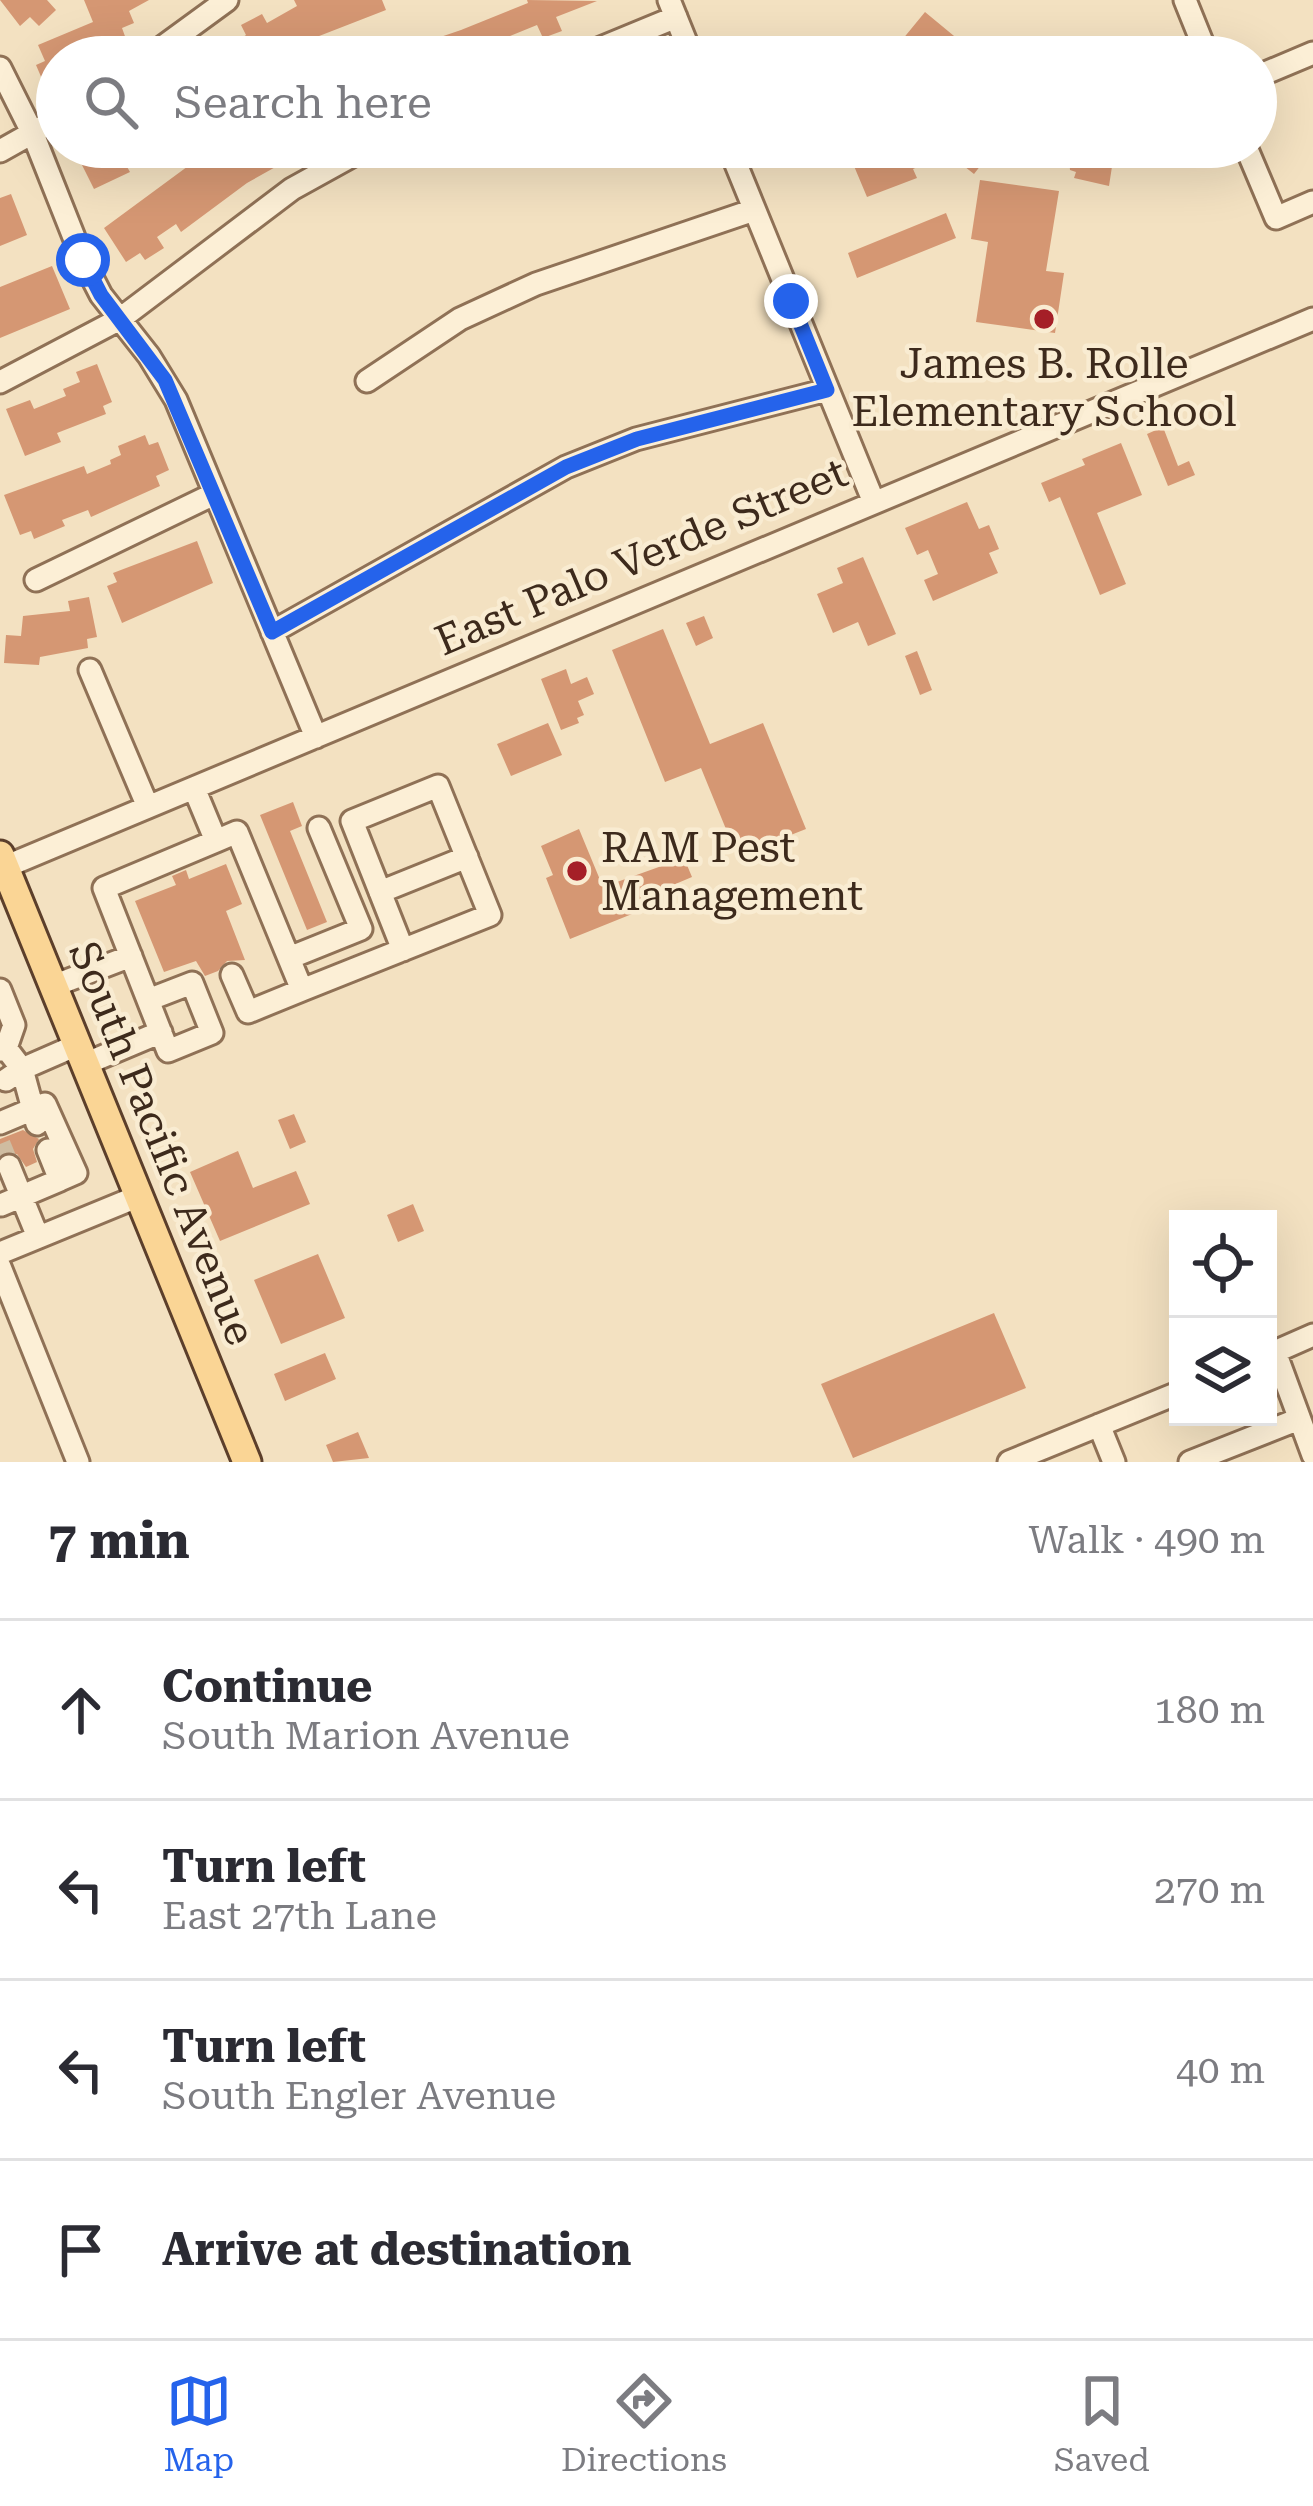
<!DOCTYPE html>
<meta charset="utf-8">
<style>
:root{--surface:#fff;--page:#f2f2f3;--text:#2b2b33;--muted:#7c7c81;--line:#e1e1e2;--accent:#2563eb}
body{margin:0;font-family:"Roboto Serif",serif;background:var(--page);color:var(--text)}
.controls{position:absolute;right:36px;bottom:36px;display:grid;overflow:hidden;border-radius:0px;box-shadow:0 12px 48px #0002}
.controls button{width:108px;height:108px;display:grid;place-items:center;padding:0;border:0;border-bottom:3px solid var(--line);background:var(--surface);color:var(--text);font:60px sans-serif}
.stop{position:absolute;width:36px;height:36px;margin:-27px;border:9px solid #2563eb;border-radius:50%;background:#fff}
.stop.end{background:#2563eb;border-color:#fff;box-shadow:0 3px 12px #0008}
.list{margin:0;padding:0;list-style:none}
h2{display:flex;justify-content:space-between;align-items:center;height:156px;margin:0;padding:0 48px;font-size:51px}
h2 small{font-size:39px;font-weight:400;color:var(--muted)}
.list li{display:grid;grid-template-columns:78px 1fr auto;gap:36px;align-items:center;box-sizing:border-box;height:180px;padding:0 48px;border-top:3px solid var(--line)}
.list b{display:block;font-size:45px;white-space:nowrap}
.list p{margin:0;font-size:39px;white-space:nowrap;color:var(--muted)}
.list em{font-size:39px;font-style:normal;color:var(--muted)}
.icon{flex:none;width:66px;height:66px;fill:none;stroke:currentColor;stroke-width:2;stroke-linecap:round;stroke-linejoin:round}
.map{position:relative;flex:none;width:1313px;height:1462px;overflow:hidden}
.search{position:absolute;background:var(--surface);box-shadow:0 12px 48px #0002;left:36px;right:36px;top:36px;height:132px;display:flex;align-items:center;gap:30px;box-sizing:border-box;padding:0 42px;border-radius:66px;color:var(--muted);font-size:45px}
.sheet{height:876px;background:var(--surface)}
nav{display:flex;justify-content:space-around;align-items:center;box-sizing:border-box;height:168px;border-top:3px solid var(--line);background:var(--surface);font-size:33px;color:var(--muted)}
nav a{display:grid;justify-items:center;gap:6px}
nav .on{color:var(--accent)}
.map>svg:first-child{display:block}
.building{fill:#d59773}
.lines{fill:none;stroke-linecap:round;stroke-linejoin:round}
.minor-tunnel{stroke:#cfbca0;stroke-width:21;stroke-dasharray:21 10;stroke-linecap:butt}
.minor-casing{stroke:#8f7156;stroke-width:27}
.major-casing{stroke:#5c3f2b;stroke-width:33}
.minor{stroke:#fcefd6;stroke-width:21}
.major{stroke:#fad595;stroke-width:27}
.route{stroke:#2563eb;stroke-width:15}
.poi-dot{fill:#a51f27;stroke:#f9ecd2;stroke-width:4.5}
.labels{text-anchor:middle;stroke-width:9;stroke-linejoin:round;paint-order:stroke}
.poi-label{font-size:42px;fill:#3d2a1c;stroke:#f9ecd2}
.street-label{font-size:42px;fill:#3d2a1c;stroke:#f9ecd2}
</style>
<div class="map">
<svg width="1313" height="1462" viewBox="0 0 1313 1462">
<rect width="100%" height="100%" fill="#f3e1c1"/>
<path class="building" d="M0,0H47L56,10L39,26L30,17L20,26Z
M84,0H149L129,11L134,23L122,28L126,39L82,57H57V89L54,82L45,86L36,65L45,61L38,45L93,22Z
M294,0H382L386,10L296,45L299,52L290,57H215L246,35L241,25L262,14L267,23L297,6Z
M527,0L597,1L556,17L562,31L543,38L537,25L510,36L514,48L494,57L488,42L458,54L459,57H375L412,41L414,46L461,30L528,3Z
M925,12L971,50L966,57H888Z
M73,147H152L126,165L130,172L94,189Z
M214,147H269L279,165L247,183L181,232L176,224L157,237L164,248L145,260L140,253L126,262L104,228Z
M846,147H915L922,165L913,169L917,178L867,197Z
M940,147H995L974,174Z
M1068,147H1115L1109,186L1074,178L1076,172L1070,170Z
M980,180L1059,191L1046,271L1064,273L1055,333L976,322L988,242L971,239Z
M11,194L27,235L0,246V198Z
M946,213L956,238L857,278L848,253Z
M52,266L70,309L0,338V287Z
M97,364L112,402L103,406L106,414L57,433L61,442L25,456L6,409L30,400L34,409L66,396L63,389L80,382L76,372Z
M1163,427L1178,466L1189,461L1195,475L1168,486L1147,434Z
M145,435L149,445L158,442L169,470L156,476L160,486L91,517L88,510L62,520L65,526L34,539L31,531L20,535L4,495L84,466L87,474L111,464L110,460L121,455L118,446Z
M1121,443L1142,495L1097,513L1126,584L1100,595L1060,497L1049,502L1041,483L1085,465L1082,459Z
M967,502L979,529L989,525L999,549L989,553L998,573L933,601L924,580L938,574L928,550L917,555L905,528Z
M197,541L213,583L122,623L107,586L117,582L113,573Z
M863,557L896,634L868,646L858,622L833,633L817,594L843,583L837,568Z
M89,597L97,637L87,639L88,648L40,657L39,665L4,663L6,635L21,636L23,616L70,611L68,601Z
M704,616L713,638L696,646L686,623Z
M663,629L710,744L763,723L806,829L737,856L701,768L665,782L612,650Z
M917,651L932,690L920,695L905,656Z
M566,669L571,684L587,677L594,694L578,701L584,715L577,718L579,723L561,730L541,679Z
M548,723L562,755L511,776L497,744Z
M293,802L302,826L290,831L327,922L307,930L260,815Z
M579,829L603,887L684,858L692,877L628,904L632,914L570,939L546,878L553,875L541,846Z
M226,864L242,904L226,911L245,960L227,961L218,971L205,976L196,961L164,972L135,901L176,885L172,876L186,870L189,879Z
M294,1114L306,1142L290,1149L278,1120Z
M23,1130L39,1139L33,1149L37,1162L26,1167L17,1154H0V1139Z
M238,1151L253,1188L296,1171L310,1204L220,1241L190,1172Z
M413,1204L424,1231L398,1242L387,1215Z
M318,1254L345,1318L281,1344L254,1280Z
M994,1313L1026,1388L853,1458L821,1384Z
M325,1353L336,1379L285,1401L274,1374Z
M358,1432L369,1458L333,1462L326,1445Z"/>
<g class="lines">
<path class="minor-tunnel" d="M0,1144L9,1166"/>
<defs>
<path id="minor" d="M669,0L692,57
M1185,0L1208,57
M149,57L227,0
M579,57L676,17
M0,68L33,134L83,260L101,295L149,356L176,400L316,737
M1256,77L1313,53
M729,147L873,500
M1246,147L1276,218L1313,202
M0,151L57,119
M367,381L460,319L536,284L754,210
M0,382L120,319L292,189L368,147
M36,580L214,494
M272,632L566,467L636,439L827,390
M90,670L148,807
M194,788L216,841L237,832L302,990L248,1012L232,975
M0,869L1313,319
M380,892L467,857
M289,958L361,929L319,828
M53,986L131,956
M0,990L14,1025L6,1048
M302,990L490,915L438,786L352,821L403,950
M148,1000L192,983L212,1033L168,1051L104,888L216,841
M0,1050L6,1048L22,1069L37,1124
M85,1064L161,1032
M6,1080L22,1069L77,1045
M0,1123L45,1104L76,1173L60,1180
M9,1166L38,1237
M1,1205L60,1180L48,1150
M0,1253L139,1196
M0,1267L78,1462
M1275,1352L1313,1455
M1268,1355L1313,1335
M1099,1425L1114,1462
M1009,1462L1178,1393
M1190,1462L1299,1419"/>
<path id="major" d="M0,855L247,1462"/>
</defs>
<use href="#minor" class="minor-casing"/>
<use href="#major" class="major-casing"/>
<use href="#minor" class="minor"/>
<use href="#major" class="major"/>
</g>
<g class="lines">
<path class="route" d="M83,260L101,295L165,380L272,632L566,467L637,439L827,390L791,301"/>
</g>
<g class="poi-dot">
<circle cx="1044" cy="319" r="12"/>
<circle cx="577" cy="871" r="12"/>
</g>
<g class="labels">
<g class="poi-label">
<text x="1044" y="378">James B. Rolle<tspan x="1044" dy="48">Elementary School</tspan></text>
<text x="601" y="862" text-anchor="start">RAM Pest<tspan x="601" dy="48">Management</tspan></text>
</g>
<g class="street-label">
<text transform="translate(641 556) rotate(-23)" y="15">East Palo Verde Street</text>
<text transform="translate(163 1143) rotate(68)" y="15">South Pacific Avenue</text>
</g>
</g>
</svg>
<div class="controls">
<button><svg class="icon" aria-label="locate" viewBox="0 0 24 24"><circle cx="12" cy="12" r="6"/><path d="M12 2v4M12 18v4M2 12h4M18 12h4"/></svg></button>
<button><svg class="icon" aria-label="layers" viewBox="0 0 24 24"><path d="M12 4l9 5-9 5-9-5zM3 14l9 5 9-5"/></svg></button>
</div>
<div class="stop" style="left:83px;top:260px"></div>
<div class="stop end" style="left:791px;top:301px"></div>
<div class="search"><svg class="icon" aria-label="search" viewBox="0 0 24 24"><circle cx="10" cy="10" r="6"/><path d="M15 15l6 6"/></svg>Search here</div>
</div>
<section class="sheet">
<h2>7 min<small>Walk · 490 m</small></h2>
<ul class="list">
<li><svg class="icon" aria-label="ahead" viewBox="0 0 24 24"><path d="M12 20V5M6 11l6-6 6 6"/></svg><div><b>Continue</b><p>South Marion Avenue</p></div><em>180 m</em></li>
<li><svg class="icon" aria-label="left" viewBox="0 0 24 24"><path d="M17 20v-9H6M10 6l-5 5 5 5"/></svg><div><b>Turn left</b><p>East 27th Lane</p></div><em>270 m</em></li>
<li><svg class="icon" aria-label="left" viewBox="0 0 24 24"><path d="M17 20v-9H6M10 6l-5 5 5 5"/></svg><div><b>Turn left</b><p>South Engler Avenue</p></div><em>40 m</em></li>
<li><svg class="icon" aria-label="arrive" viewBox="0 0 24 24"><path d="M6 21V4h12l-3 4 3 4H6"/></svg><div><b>Arrive at destination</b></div></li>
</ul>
</section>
<nav>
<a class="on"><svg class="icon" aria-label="map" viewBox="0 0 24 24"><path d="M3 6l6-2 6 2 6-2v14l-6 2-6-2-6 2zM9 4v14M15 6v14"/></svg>Map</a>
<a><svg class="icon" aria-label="directions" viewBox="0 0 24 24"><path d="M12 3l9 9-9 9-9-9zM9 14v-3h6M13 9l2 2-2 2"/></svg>Directions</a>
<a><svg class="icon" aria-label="saved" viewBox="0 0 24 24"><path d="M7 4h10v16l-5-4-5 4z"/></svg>Saved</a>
</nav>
